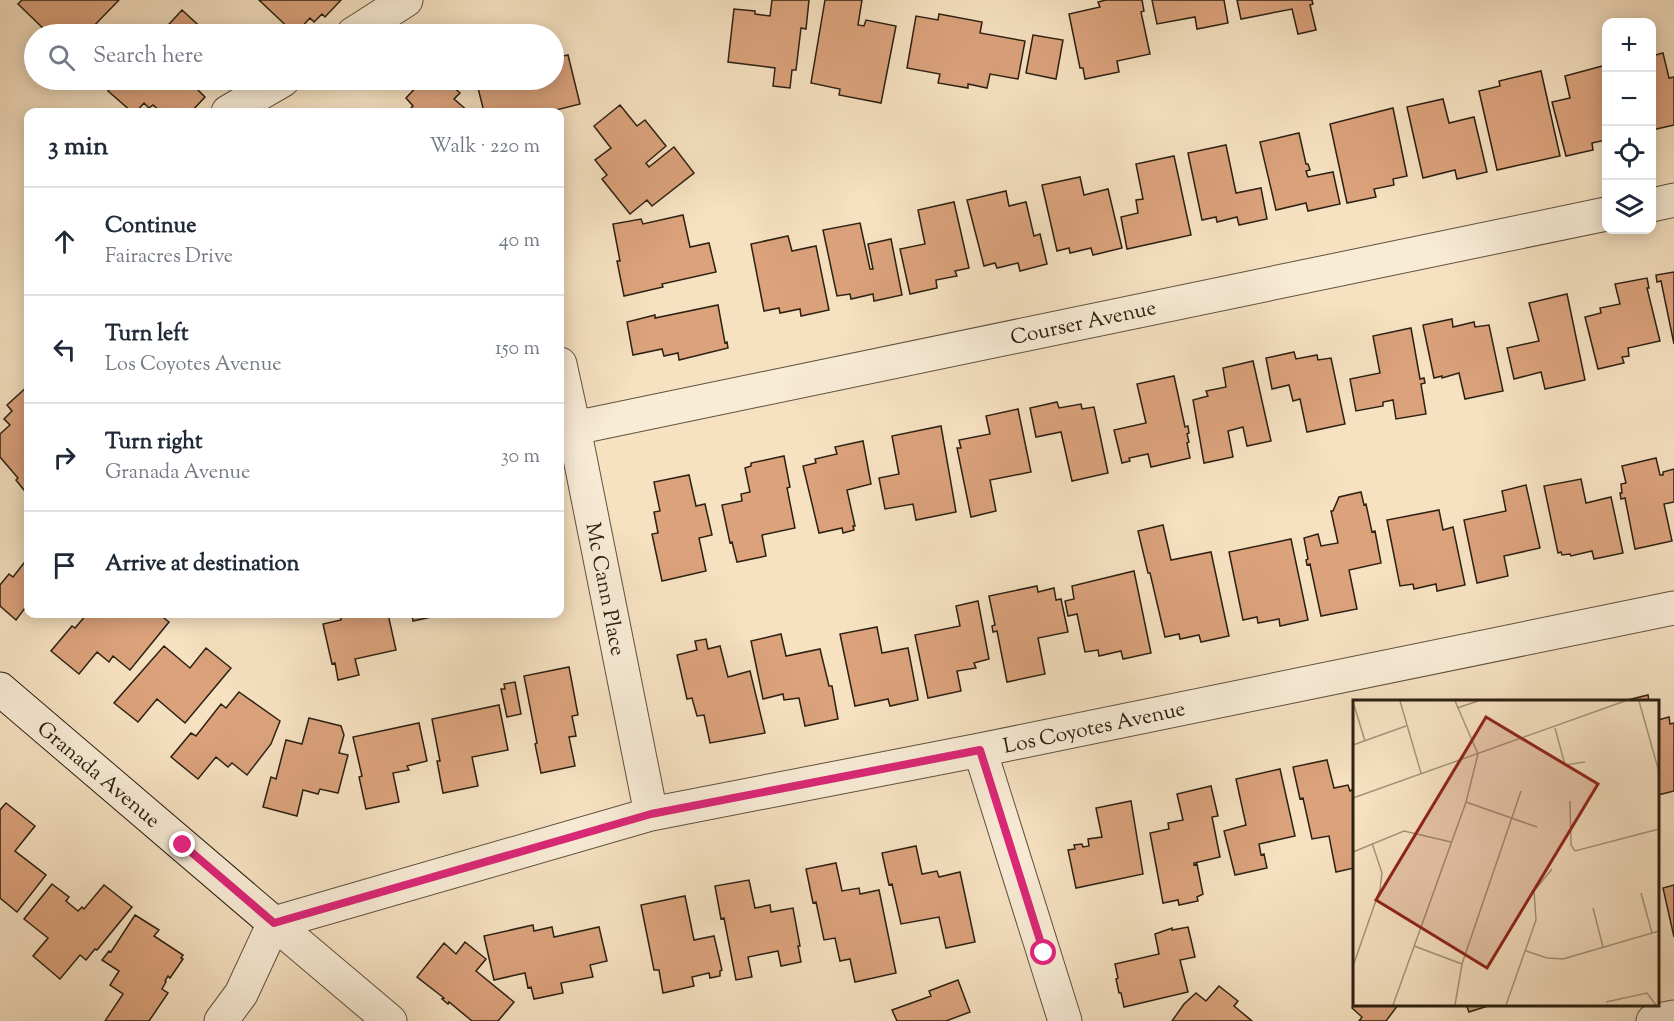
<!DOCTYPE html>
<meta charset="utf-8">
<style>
:root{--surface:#fff;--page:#f6f6f7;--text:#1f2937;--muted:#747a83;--line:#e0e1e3}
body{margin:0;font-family:"Sorts Mill Goudy",serif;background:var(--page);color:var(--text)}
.controls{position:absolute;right:18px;top:18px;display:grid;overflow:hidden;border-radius:12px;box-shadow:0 3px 15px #0003}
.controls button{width:54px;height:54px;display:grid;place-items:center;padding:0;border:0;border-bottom:2px solid var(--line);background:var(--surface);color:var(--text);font:30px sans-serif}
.stop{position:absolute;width:18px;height:18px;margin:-14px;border:4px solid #db2777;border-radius:50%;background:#fff}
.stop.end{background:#db2777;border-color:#fff;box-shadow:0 2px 6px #0008}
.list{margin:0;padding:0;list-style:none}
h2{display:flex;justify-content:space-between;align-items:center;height:78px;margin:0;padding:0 24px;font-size:26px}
h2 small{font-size:20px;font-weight:400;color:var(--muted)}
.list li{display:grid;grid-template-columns:39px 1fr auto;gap:18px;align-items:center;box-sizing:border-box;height:108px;padding:0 24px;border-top:2px solid var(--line)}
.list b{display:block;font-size:22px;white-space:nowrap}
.list p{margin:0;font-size:20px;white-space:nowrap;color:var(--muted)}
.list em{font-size:20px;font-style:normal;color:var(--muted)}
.icon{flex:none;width:33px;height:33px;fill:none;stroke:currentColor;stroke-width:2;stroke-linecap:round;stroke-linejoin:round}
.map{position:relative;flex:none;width:1674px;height:1021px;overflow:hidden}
.search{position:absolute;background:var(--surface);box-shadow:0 3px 15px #0003;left:24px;top:24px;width:540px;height:66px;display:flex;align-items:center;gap:15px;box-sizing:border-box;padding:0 21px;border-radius:33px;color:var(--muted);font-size:22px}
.panel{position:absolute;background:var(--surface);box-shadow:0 3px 15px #0003;left:24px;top:108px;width:540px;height:510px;border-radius:12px}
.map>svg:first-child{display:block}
.building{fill:#dba27c;stroke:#2c2112;stroke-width:1.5}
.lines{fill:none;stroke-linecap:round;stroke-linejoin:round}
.street-casing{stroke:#5e513e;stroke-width:35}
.secondary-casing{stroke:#2c2112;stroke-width:35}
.street{stroke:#f9ecd7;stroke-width:33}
.secondary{stroke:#f9ecd7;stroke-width:33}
.route{stroke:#db2777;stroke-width:8}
.labels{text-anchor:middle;stroke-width:4.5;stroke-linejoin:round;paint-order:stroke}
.street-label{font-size:21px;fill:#2c2112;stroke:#f9ecd7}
.inset-road{fill:none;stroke:#a5947b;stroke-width:1.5}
.view{fill:#8f2418;fill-opacity:0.15;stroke:#8f2418;stroke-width:3}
.inset-edge{fill:none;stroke:#2c2112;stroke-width:3}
</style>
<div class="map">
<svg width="1674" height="1021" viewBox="0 0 1674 1021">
<rect width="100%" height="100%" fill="#f6e1c1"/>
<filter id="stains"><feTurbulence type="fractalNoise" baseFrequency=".00333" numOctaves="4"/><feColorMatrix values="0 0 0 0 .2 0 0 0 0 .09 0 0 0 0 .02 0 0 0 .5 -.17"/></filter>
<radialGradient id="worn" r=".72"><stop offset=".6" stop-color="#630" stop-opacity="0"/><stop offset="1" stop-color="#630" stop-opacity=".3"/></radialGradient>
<path class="building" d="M22,0H119L86,34H49L18,4Z
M259,0H341L325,17L322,14L314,22L310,18L295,34Z
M772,0H809L806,29L801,28L796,70H792L790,88L773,86L775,68L728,62L734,9L755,11V14L770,16Z
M825,0H862L858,25L864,26L866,20L896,26L881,103L839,95L840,89L811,83Z
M1106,0H1142L1144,11L1141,12L1150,54L1117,61L1119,72L1085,79L1083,68H1080L1069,14L1100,7L1098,2Z
M1152,0H1224L1228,23L1197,29L1195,17L1157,24Z
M1237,0H1312L1313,4L1310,5L1316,30L1298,34L1292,9L1241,19Z
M182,10L208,34H160Z
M939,14L982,22L980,33L1025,41L1018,79L990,74L987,88L968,84V88L938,83L940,74L907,68L916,16L938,20Z
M1033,35L1063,40L1056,79L1026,73Z
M1663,53L1669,78L1674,77V125L1652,130V56Z
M568,55L580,104L552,111V112H484L476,80H554V58Z
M1606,65V140L1592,143L1593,150L1566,156L1552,102L1570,98L1565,76Z
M1541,71L1560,156L1497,170L1479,91L1500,86L1499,81Z
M118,80H195L201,85L197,89L205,97L191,112H161L153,105L149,108L144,103L136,112H132L108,91Z
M423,80H446L460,93L454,99L469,112H407L413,106L406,98Z
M1443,99L1449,123L1474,117L1487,172L1457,179L1455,170L1423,178L1407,107Z
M620,105L637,126L645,120L666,146L646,163L649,167L674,147L694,173L652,206L647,200L630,214L602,179L607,175L595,160L611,148L594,126Z
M1393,108L1407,176L1393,179L1394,185L1374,189L1376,197L1347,203L1330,124Z
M1299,133L1306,164H1308L1310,170L1306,171L1308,177L1333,172L1340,204L1308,211L1306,203L1276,210L1260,142Z
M1226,145L1236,193L1261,188L1267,219L1239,225L1237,217L1217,222L1216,217L1202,220L1188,153Z
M1174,156L1191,235L1127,249L1121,217L1138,213L1136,200L1143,199L1136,164Z
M1080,177L1084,195L1108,189L1122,248L1093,255L1091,248L1070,253L1069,248L1057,251L1042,185Z
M1006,191L1009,206L1026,202L1034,236L1040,234L1047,264L1020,271L1018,263L997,268L995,263L984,266L967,200Z
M954,202L969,268L955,271L957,276L936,280L937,288L910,294L900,249L925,244L918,210Z
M683,215L690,247L709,243L716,272L662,284L663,287L624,296L617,261H620L613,224L641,219L643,224Z
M860,223L870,269H873L868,244L891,239L902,295L874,301L873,294L851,299L850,294L837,296L823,230Z
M788,236L792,251L816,246L829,310L801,316L800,309L780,313L779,308L764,311L751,244Z
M1674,272V344L1661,281L1657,282L1656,275Z
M1647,278L1649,288H1647L1660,341L1628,348L1629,356L1622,357L1624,363L1598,369L1585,317L1601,313L1600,308L1620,304L1615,284Z
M1567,294L1585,380L1545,389L1541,372L1514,379L1507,348L1539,341L1529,303Z
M718,305L725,343L727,342L728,348L679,360L678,353L664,356L662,349L633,355L627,322L655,315V318Z
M1452,319L1453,327L1474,322L1475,327L1489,325L1503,391L1465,399L1459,373L1442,378V376L1434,378L1423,325Z
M1411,328L1420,379L1424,378L1425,383L1421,384L1426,414L1396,419L1393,400L1383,402V406L1356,411L1350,379L1380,373L1373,336Z
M1294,352L1296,359L1317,355L1318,360L1331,358L1345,424L1307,432L1300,399L1293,401L1289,385L1272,389L1266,358Z
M1253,361L1271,441L1247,446L1243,427L1228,431L1233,457L1204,463L1193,400L1208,396L1206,391L1226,387L1223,368Z
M1174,376L1185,427L1188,426L1189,433L1187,434L1189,442L1187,443L1190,458L1151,467L1148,454L1129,458L1130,461L1122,463L1114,430L1146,423L1137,384Z
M28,386V495L16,480L18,478L0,457V434L10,425L4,419L12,411L7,405Z
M1057,402L1059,408L1081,404L1082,409L1094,407L1108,473L1072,481L1061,432L1036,437L1030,408Z
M1018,409L1031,472L990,480L996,511L971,517L957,448H961L959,440L990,434L986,416Z
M941,426L956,512L916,520L913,504L885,509L879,478L899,474L892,436Z
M863,441L871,484L847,490L855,526H853L854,530L843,533L842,528L819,533L803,466L816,463L815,459L837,454L835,447Z
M784,456L790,487L787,488L795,528L762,535L766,556L737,562L732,542L730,543L722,505L742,501L741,494L750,492L745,468L751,466V463Z
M1656,458L1660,475H1663V472L1674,469V502L1664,504L1672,541L1635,549L1625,498L1621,499L1620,493H1622L1621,484L1626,483L1622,466Z
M689,475L696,506L705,504L712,535L699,538L706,571L662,581L652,534L658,533L654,512L660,511L654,482Z
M1581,479L1586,503L1611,497L1623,553L1594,559L1592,551L1571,556L1570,554L1562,555L1561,552L1558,553L1544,486Z
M1526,485L1540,548L1504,556L1508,576L1477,583L1464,520L1506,511L1502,491Z
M1361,492L1364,505L1366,504L1372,532L1375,531L1381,563L1349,570L1357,609L1321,616L1310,564L1307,565L1306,560L1308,559L1304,538L1318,534L1321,546L1338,543L1331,511H1333L1339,497Z
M1439,510L1443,530L1453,527L1465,585L1437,591L1436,584L1414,589L1413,584L1400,586L1387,520Z
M1163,525L1171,560L1211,552L1229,636L1201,642L1199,635L1180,639L1179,634L1165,637L1150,573H1148L1138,531Z
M1291,539L1308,620L1280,626L1279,619L1258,623L1257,617L1243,620L1229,552Z
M28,558V604L16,620L0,606V585L9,574L13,577Z
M1134,571L1151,653L1123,659L1121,651L1099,656L1098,650L1085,652L1077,614L1068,616L1065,601L1074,599L1072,586Z
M1037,586L1038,592L1054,588L1056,600L1061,599L1068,632L1038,638L1045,674L1007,682L997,631L993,632L992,626L995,625L989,596Z
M978,601L989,659L974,663L976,668L957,671L961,691L928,698L915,635L960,626L956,606Z
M87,614H159L169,622L130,670L113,656L109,662L97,652L79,674L51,651L72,626L75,628Z
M341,614H388L396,650L355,659L359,675L338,680L335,663L332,664L323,624L341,620Z
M412,614H445L413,621Z
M877,627L882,653L908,648L918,700L890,706L888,699L855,706L840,634Z
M781,634L786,656L820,649L829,686H832L838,719L805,726L799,698L784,700L783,694L763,699L751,641Z
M706,639L708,649L720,646L728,677L750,671L765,733L710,743L704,715L697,716L692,698L687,699L677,655L697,650L695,641Z
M164,646L190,668L206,648L231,668L185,723L157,699L138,722L114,703Z
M569,667L578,715L572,716L576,736L569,737L575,766L541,773L535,744L537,743L524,676Z
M515,682L521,714L507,717L501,689H505L504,684Z
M239,692L280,721L271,744L247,775L232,763L228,767L216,757L198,779L171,757L191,733L196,736L221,704L226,708Z
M1648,695L1649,702H1619Z
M499,705L508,750L472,757L478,786L443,793L437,761H440L432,719Z
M1669,717L1670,724L1674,723V791L1658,795V720Z
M309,718L341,726L344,735L339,753L348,755L338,793L320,789L318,794L303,790L297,816L263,807L271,777L276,779L286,740L302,744Z
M419,723L427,761L407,766L409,770L393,773L399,802L366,809L359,777L362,776L353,737Z
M1327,760L1334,788L1348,785L1350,791L1354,789V868L1336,872L1329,836L1312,839L1303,798L1300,799L1293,767Z
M1280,769L1295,836L1259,844L1261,855L1264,854L1267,868L1235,875L1224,831L1246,825L1236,779Z
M1211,786L1218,816L1212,817L1220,857L1194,863V865L1197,864L1203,894L1197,897L1198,901L1179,905L1178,900L1163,903L1150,833L1169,829L1168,823L1183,820L1177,794Z
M1131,801L1143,874L1076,888L1068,850L1075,849L1074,845L1082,844L1083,847L1089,846L1088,839L1102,837L1096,808Z
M6,803L35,826L15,851L46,875L17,912L0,898V810Z
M916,846L922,874L937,871L939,877L960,872L975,942L946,948L939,917L901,924L892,884L889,885L882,853Z
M836,863L842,891L859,888L860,894L879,890L896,973L855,982L850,959L840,961L835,938L824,940L816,902L813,903L806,869Z
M749,880L755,908L770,905L771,912L793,908L800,946H798L801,962L781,966L778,951L748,957L752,977L736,980L724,918L721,919L715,886Z
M52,884L69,897L66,901L78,911L82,907L84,909L104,885L132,907L97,950L95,949L86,960L80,955L60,979L33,956L48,938L24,919Z
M1674,885V937L1663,888Z
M685,896L694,940L714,936L722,970L720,971V976L710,978L709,973L692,977L694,986L663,993L659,970H654L641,905Z
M135,915L159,930L154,936L183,955L181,958L183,959L170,978L168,976L165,981L166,982L162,989L168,993L149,1021H105L123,994L110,985L119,971L102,960L109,951L111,952Z
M533,925L534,931L552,927L554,937L599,927L607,961L590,965L593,977L561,983L563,993L534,999L531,987L528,988L525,973L494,980L484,936Z
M1188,927L1195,957L1180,960L1188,992L1124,1007L1121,993H1119L1116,979L1118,978L1115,964L1159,954L1155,934L1172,928V930Z
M465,942L486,959L476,971L514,1002L498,1021H472L449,1002L448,1004L442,999L444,998L417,977L444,943L456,954Z
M958,980L970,1012L946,1021H897L892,1010L931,996L929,991Z
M1219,986L1238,1001L1234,1006L1252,1021H1172L1184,1004L1196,993L1206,1001Z
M1355,1004H1398V1005L1386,1021H1359L1362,1017L1352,1008Z
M1466,1004H1491V1005L1469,1012Z"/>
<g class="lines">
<defs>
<path id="street" d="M353,34L406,0
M228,112L283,80
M1652,205L1674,200
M560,364L574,428L651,814
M560,431L1606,214
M980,750L1065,1021
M274,923L651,814L980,750L1674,608
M274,923L390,1021
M221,1021L241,994L274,923
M1653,1021L1674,1017"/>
<path id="secondary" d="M0,689L274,923"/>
</defs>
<use href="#street" class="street-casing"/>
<use href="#secondary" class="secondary-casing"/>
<use href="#street" class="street"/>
<use href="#secondary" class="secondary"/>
</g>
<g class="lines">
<path class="route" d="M183,845L274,923L651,814L980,750L1044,953"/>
</g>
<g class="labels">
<g class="street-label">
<text transform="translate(1083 322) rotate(-12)" y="7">Courser Avenue</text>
<text transform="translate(606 589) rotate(79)" y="7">Mc Cann Place</text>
<text transform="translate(1094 727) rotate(-12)" y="7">Los Coyotes Avenue</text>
<text transform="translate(99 774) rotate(40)" y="7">Granada Avenue</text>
</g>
</g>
<g transform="translate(1353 700)">
<rect width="306" height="306" fill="#f6e1c1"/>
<path class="inset-road" d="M47,1L68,73M102,1L125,54M286,1L306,72M1,5L12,41M104,8L125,1M202,28L212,65L232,62M0,45L53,26M0,98L272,1M217,101L218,145L222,151L306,129M113,102L184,127M0,152L51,131L98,142M288,193L299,233M240,208L250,247M61,246L109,264M173,251L194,258L210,259L306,231M0,266L27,189L29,173L19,143M253,302L294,293L303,305M40,305L113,102L125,54M102,305L109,264L168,91M153,305L183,220L181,191L199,169"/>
<path class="view" d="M133,17L245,84L134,268L23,200Z"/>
<rect width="306" height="306" class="inset-edge"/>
</g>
<rect width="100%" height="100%" filter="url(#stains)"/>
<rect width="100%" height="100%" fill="url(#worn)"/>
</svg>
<div class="controls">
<button>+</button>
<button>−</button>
<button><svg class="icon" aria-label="locate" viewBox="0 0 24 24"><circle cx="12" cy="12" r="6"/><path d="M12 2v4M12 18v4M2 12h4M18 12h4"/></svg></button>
<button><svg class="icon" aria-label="layers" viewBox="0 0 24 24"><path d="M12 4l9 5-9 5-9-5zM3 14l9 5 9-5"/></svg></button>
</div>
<div class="stop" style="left:1044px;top:953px"></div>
<div class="stop end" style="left:183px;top:845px"></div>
<div class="search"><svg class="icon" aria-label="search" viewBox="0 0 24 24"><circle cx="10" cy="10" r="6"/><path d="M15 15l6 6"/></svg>Search here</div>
<section class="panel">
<h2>3 min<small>Walk · 220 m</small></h2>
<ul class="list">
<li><svg class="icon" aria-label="ahead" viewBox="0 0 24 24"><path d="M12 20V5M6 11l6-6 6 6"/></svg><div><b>Continue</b><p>Fairacres Drive</p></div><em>40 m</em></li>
<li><svg class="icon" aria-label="left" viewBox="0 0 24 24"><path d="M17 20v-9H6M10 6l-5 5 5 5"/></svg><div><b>Turn left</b><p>Los Coyotes Avenue</p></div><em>150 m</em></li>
<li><svg class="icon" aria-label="right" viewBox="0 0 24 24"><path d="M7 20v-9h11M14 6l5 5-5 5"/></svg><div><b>Turn right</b><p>Granada Avenue</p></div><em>30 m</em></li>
<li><svg class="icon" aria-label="arrive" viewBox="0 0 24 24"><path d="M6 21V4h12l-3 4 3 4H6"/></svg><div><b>Arrive at destination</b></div></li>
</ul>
</section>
</div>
